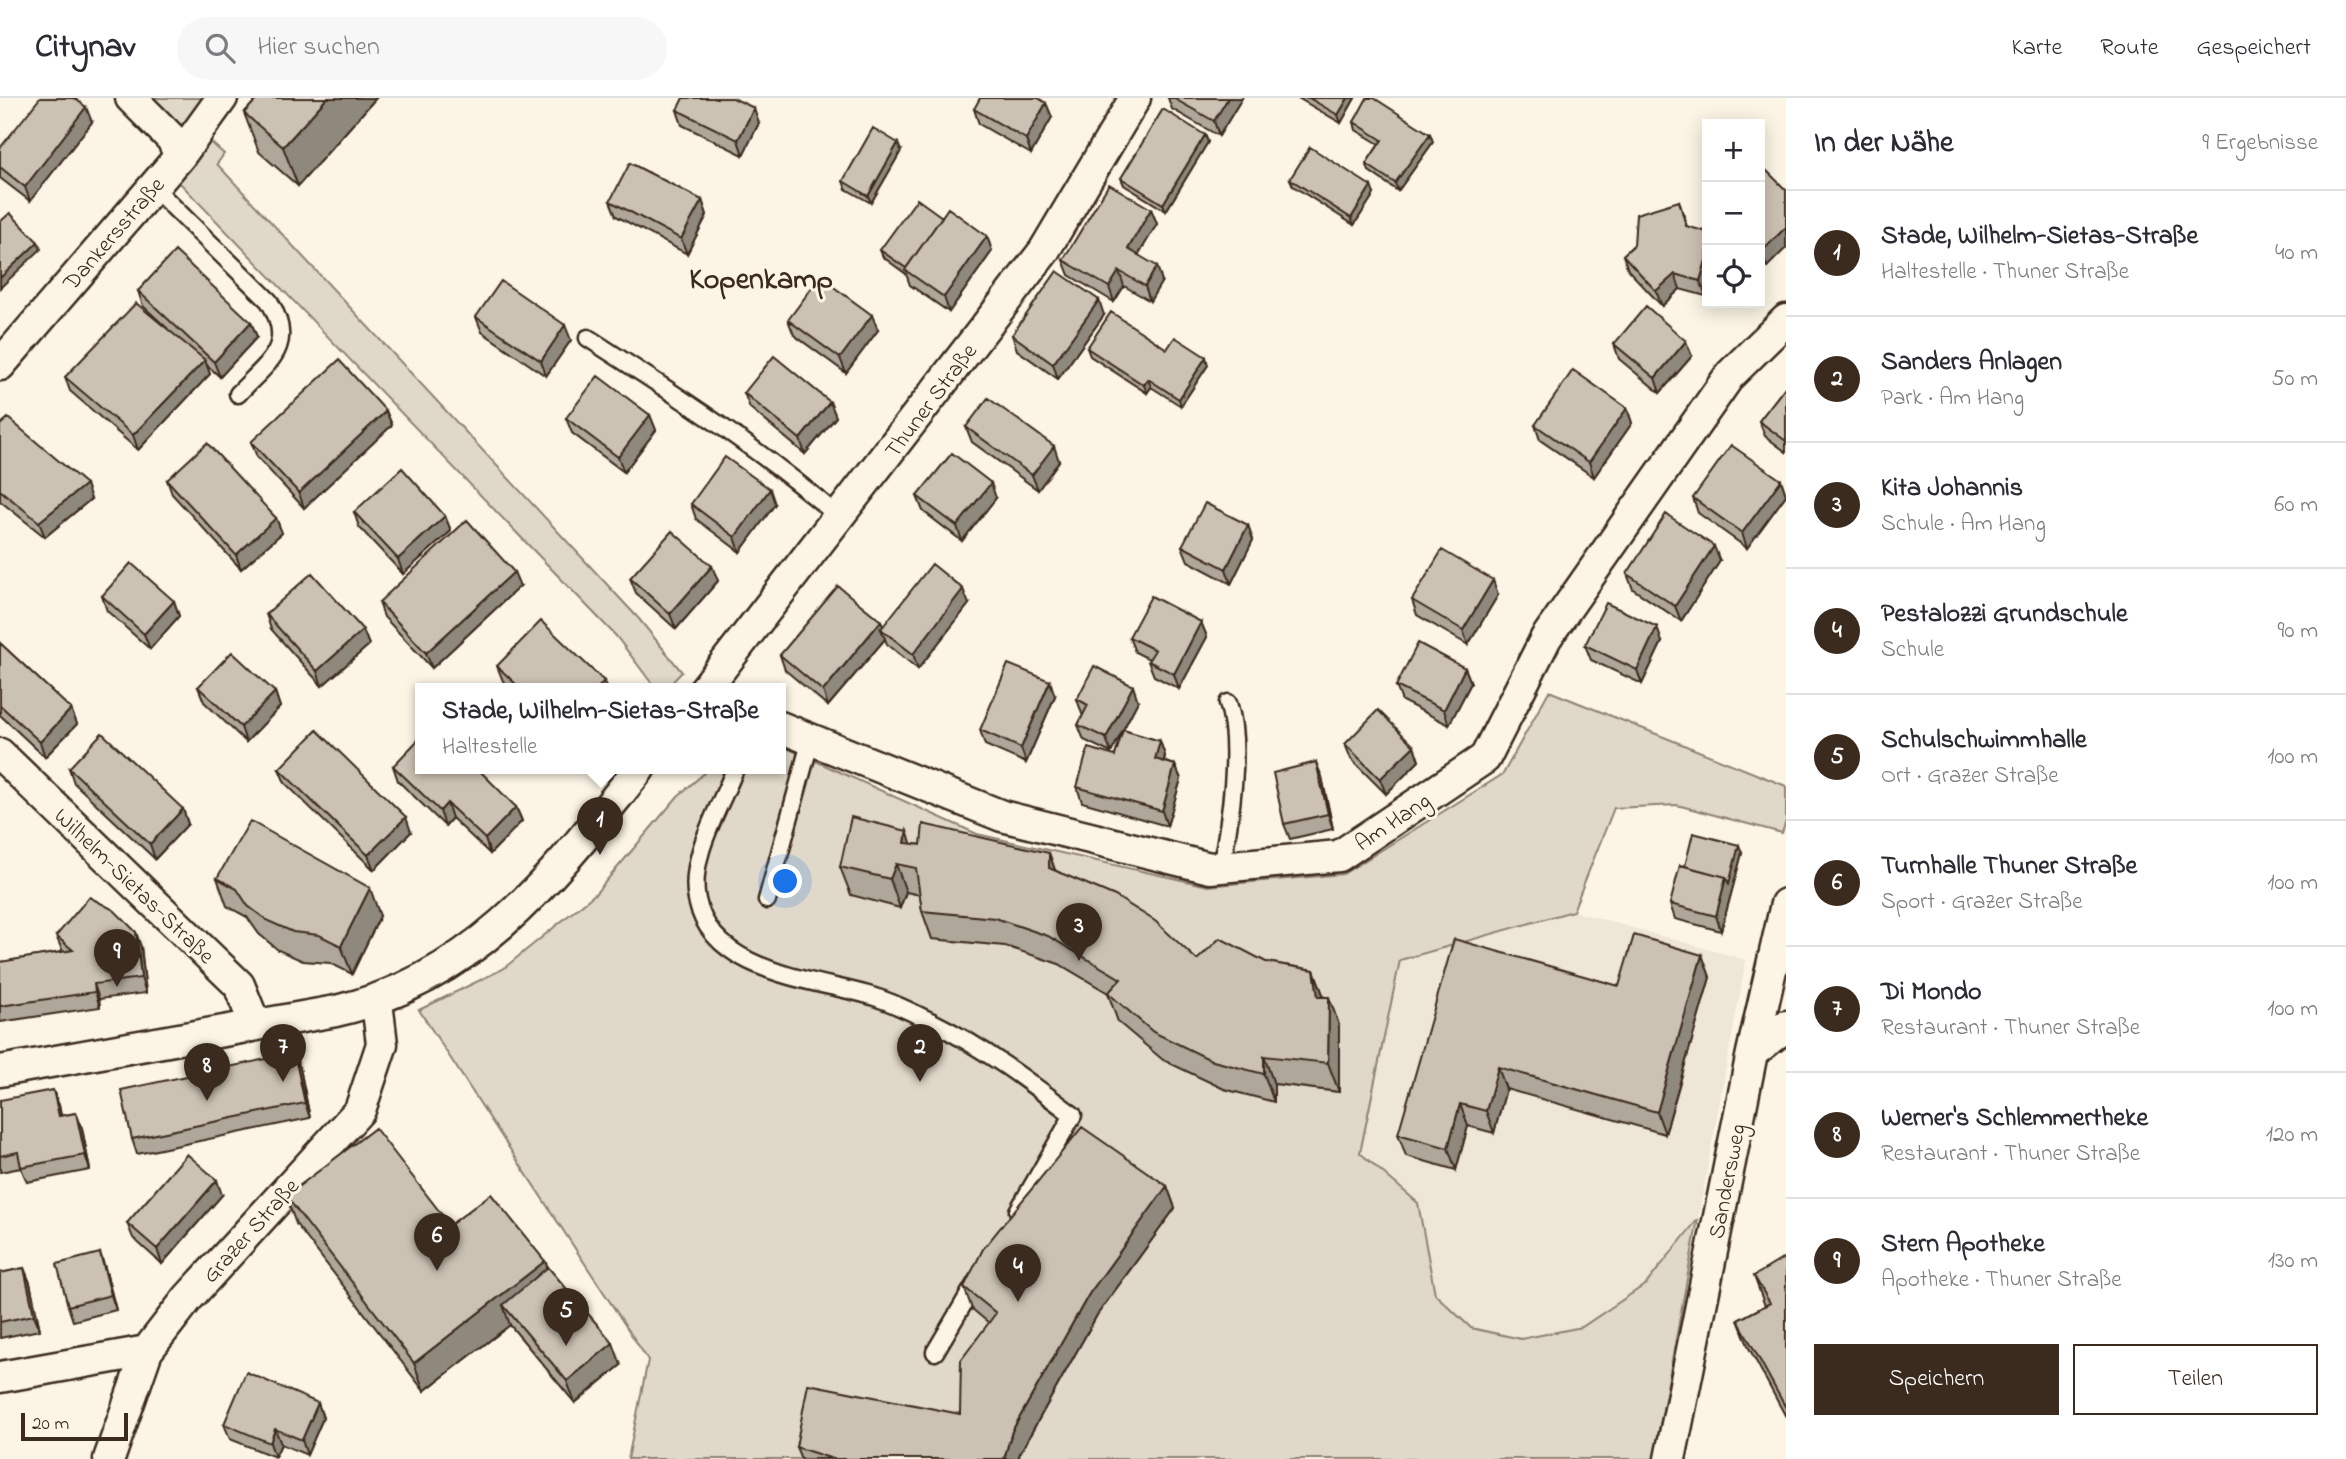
<!DOCTYPE html>
<html lang="de">
<meta charset="utf-8">
<style>
:root{--surface:#fff;--page:#f7f7f7;--text:#2b2b33;--muted:#7c7c81;--line:#e1e1e2;--accent:#3b2a1e}
body{margin:0;font-family:"Indie Flower",sans-serif;background:var(--page);color:var(--text)}
.controls{position:absolute;right:21px;top:21px;display:grid;overflow:hidden;border-radius:0px;box-shadow:0 4px 18px #0003}
.controls button{width:63px;height:63px;display:grid;place-items:center;padding:0;border:0;border-bottom:2px solid var(--line);background:var(--surface);color:var(--text);font:35px sans-serif}
.scale{position:absolute;left:21px;bottom:18px;width:107px;box-sizing:border-box;padding-left:7px;border:4px solid #3b2a1e;border-top:0;font-size:19px;line-height:24px;white-space:nowrap;color:#3b2a1e;-webkit-text-stroke:5px #fcf5e5;paint-order:stroke}
.you{position:absolute;left:786px;top:784px;width:24px;height:24px;margin:-18px;border:5px solid #fff;border-radius:50%;background:#1a73e8;box-shadow:0 0 0 10px #1a73e833}
.badge{display:grid;place-items:center;width:46px;height:46px;border-radius:50%;background:var(--accent);color:#fff;font-size:23px;font-weight:700}
.pin{position:absolute;translate:-50% -58px;filter:drop-shadow(0 2px 4px #0008)}
.pin::after{content:'';position:absolute;top:37px;width:24px;height:21px;background:inherit;clip-path:polygon(0 0,100% 0,50% 100%)}
.popup{position:absolute;left:415px;top:585px;width:371px;height:91px;box-sizing:border-box;display:grid;place-content:center;border-radius:0px;background:var(--surface);filter:drop-shadow(0 2px 5px #0005);font-size:23px;white-space:nowrap;color:var(--muted)}
.popup b{font-size:26px;color:var(--text)}
.popup::after{content:'';position:absolute;left:50%;top:100%;margin-left:-14px;border:14px solid transparent;border-top-color:var(--surface)}
.list{margin:0;padding:0;list-style:none}
h2{display:flex;justify-content:space-between;align-items:center;height:91px;margin:0;padding:0 28px;font-size:30px}
h2 small{font-size:23px;font-weight:400;color:var(--muted)}
.list li{display:grid;grid-template-columns:46px 1fr auto;gap:21px;align-items:center;box-sizing:border-box;height:126px;padding:0 28px;border-top:2px solid var(--line)}
.list b{display:block;font-size:26px;white-space:nowrap}
.list p{margin:0;font-size:23px;white-space:nowrap;color:var(--muted)}
.list em{font-size:23px;font-style:normal;color:var(--muted)}
.actions{display:flex;gap:14px;padding:21px 28px}
.actions a{flex:1;padding:16px 0;border:2px solid var(--accent);border-radius:0px;text-align:center;font-size:24px;color:var(--accent)}
.actions .main{background:var(--accent);color:#fff}
.icon{flex:none;width:38px;height:38px;fill:none;stroke:currentColor;stroke-width:2;stroke-linecap:round;stroke-linejoin:round}
.map{position:relative;flex:none;width:1786px;height:1361px;overflow:hidden}
header{display:flex;align-items:center;gap:42px;box-sizing:border-box;height:98px;padding:0 35px;background:var(--surface);border-bottom:2px solid var(--line)}
header strong{font-size:33px}
nav{display:flex;gap:38px;margin-inline-start:auto;font-size:24px}
.search{width:490px;height:63px;background:var(--page);display:flex;align-items:center;gap:18px;box-sizing:border-box;padding:0 24px;border-radius:38px;color:var(--muted);font-size:26px}
main{display:flex}
aside{flex:1;background:var(--surface)}
.map>svg:first-child{display:block}
.built{fill:#eee6d6}
.green{fill:#e0d8c8;stroke:#8e8173;stroke-width:2}
.lines{fill:none;stroke-linecap:round;stroke-linejoin:round}
.lane-casing{stroke:#3b2a1e;stroke-width:21}
.street-casing{stroke:#3b2a1e;stroke-width:35}
.lane{stroke:#fcf5e5;stroke-width:16}
.street{stroke:#fcf5e5;stroke-width:30}
.wall{fill:#afa79a;stroke:#3b2a1e;stroke-width:2}
.shaded-wall{fill:#8f887d;stroke:#3b2a1e;stroke-width:2}
.building{fill:#ccc2b3;stroke:#3b2a1e;stroke-width:2}
.labels{text-anchor:middle;stroke-width:6;stroke-linejoin:round;paint-order:stroke}
.street-label{font-size:23px;fill:#3b2a1e;stroke:#fcf5e5}
.district-label{font-size:30px;font-weight:bold;fill:#3b2a1e;stroke:#fcf5e5}
</style>
<header>
<strong>Citynav</strong>
<div class="search"><svg class="icon" aria-label="search" viewBox="0 0 24 24"><circle cx="10" cy="10" r="6"/><path d="M15 15l6 6"/></svg>Hier suchen</div>
<nav><a>Karte</a><a>Route</a><a>Gespeichert</a></nav>
</header>
<main>
<div class="map">
<svg width="1786" height="1361" viewBox="0 0 1786 1361">
<rect width="100%" height="100%" fill="#fcf5e5"/>
<filter id="ink" filterUnits="userSpaceOnUse"><feTurbulence type="fractalNoise" baseFrequency=".0143" numOctaves="2"/><feDisplacementMap in="SourceGraphic" scale="14" xChannelSelector="R" yChannelSelector="G"/><feConvolveMatrix kernelMatrix="1 2 1 2 8 2 1 2 1" color-interpolation-filters="sRGB"/></filter>
<g filter="url(#ink)">
<path class="built" d="M1573,813L1746,862L1698,1121L1646,1186L1582,1229L1522,1241L1471,1230L1435,1196L1418,1105L1360,1055L1400,862Z"/>
<path class="green" d="M148,0H204L187,23L224,56L217,66L639,521L682,574L666,591H656L616,538L178,83L199,59Z
M1549,593L1786,688V723L1782,735L1677,707L1614,710L1573,813L1400,862L1360,1055L1418,1105L1435,1196L1471,1230L1521,1241L1582,1229L1646,1186L1698,1121L1654,1361H628L648,1262L419,912L503,871L596,795L678,698L709,671H780V647L977,736L1208,788L1343,776L1503,676Z"/>
<g class="lines">
<defs>
<path id="lane" d="M153,89L269,203C297,249 268,264 238,296
M588,240C675,296 762,352 840,420
M735,671C720,710 688,759 697,802C712,874 811,881 868,897C890,903 912,914 932,924C983,949 1028,983 1073,1017L1018,1113
M1221,769C1230,725 1242,647 1228,605
M767,802L811,641
M935,1254L978,1181"/>
<path id="street" d="M131,0L172,41L180,58
M0,267L180,58L222,0
M705,591L1044,153L1135,0
M780,629L1002,718L1210,770L1339,758L1485,660L1546,540L1730,277L1786,222
M0,656L239,887L255,927
M1752,955L1786,928
M0,973L336,913C476,881 554,777 639,671
M0,1279L147,1253
M109,1361L147,1253L188,1200L360,1012L382,946L377,904
M1670,1361L1752,955L1786,806"/>
</defs>
<use href="#lane" class="lane-casing"/>
<use href="#street" class="street-casing"/>
<use href="#lane" class="lane"/>
<use href="#street" class="street"/>
</g>
<path class="wall" d="M258,0H376L298,88L259,54L244,15Z
M1168,0H1242L1219,38L1172,11Z
M1298,0H1355L1341,25Z
M974,11L1052,19L1031,56L979,26Z
M677,12L759,25L743,57L682,27Z
M92,24L30,103L0,80V50Z
M1354,24L1430,36L1433,44L1398,93L1369,73L1366,66L1379,46L1356,32Z
M1205,37L1208,44L1166,113L1124,87L1121,80Z
M901,53L871,105L846,91L843,83Z
M1760,79L1767,169L1760,162Z
M1290,81L1374,96L1354,127L1293,88Z
M702,102L707,117L687,156L616,118L610,103Z
M1679,103L1684,118L1706,198L1680,191L1662,208L1628,172L1623,157Z
M1151,111L1157,126L1138,157L1162,183L1150,203L1124,188L1114,204L1069,177L1063,162Z
M942,119L987,138L992,153L949,214L910,187L906,176L883,159L880,152Z
M138,193L251,224L257,239L220,279L207,267L210,276L138,352L70,293L65,279L167,230L143,208Z
M1104,217L1058,281L1017,252L1012,237Z
M476,219L571,242L546,278L482,234Z
M788,222L878,232L846,275L794,237Z
M1614,246L1692,258L1660,295L1619,261Z
M1087,250L1208,267L1181,308L1151,289L1147,295L1090,258Z
M1786,288V354L1765,338L1759,323Z
M744,295L830,304L836,319L805,356L750,310Z
M1627,310L1632,325L1594,379L1540,342L1535,327Z
M386,313L392,327L304,410L257,359L251,344Z
M650,317L656,332L624,374L572,335L566,320Z
M0,327L91,401L45,439L0,403Z
M966,329L1059,363L1038,392L972,344Z
M167,382L276,420L282,435L241,471L172,396Z
M1781,382L1786,397L1747,450L1698,415L1693,400Z
M917,398L996,400L962,443L923,413Z
M691,406H775L740,454L696,421Z
M354,414L445,418L451,433L403,476L359,429Z
M1248,427L1253,442L1231,486L1188,463L1182,448Z
M1720,463L1681,523L1633,491L1627,476Z
M712,468L718,483L676,531L636,495L630,480Z
M520,488L432,570L384,519L379,504Z
M1498,497L1468,547L1417,517L1412,502Z
M102,498L174,503L179,518L150,551L107,513Z
M969,506L918,571L887,546L885,541L828,608L785,572L780,557Z
M266,516L363,532L369,547L322,588L271,531Z
M1201,524L1207,539L1179,591L1154,578L1148,563L1149,561L1135,554L1129,539Z
M1662,544L1642,586L1591,562L1585,547Z
M0,545L71,611L77,626L45,659L0,617Z
M497,568L604,583L607,591H511L503,583Z
M1465,570L1471,585L1449,627L1402,603L1396,588Z
M198,589L275,594L280,609L246,644L204,604Z
M1055,598L1026,665L985,647L980,632Z
M1077,601L1138,603L1123,632L1160,643L1165,658L1164,663L1175,667L1181,681L1167,728L1082,704L1077,689L1115,658L1122,634L1111,655L1084,642L1078,627L1083,617L1082,616Z
M1345,646L1414,648L1419,663L1386,696L1351,661Z
M393,668L516,709L522,723L490,756L452,720L445,728L398,683Z
M69,670L183,711L188,726L155,761L74,685Z
M279,671L411,734L374,772L285,685Z
M1322,679L1333,731L1290,741L1284,726Z
M912,746L1049,755L1055,772L1197,862L1266,864L1314,872L1324,899L1339,927V994L1274,986V1004L1224,991L1163,962L1118,924L1108,895L1059,866L1005,848L932,841L922,813L920,797L906,794L900,810L851,797L840,769Z
M1742,755L1721,833L1675,821L1670,806L1685,768Z
M217,780L380,818L352,876L330,865L303,863L278,852L259,836L247,819L227,808Z
M56,838L141,849L146,895L99,901L100,909L0,924V864L63,854Z
M1702,857L1710,879L1665,1036L1506,991L1494,1035L1468,1028L1456,1072L1406,1058L1398,1036L1619,888Z
M294,955L300,970L310,1020L137,1056L132,1041Z
M0,1002L59,1007L61,1018L76,1015L82,1030L90,1072L27,1084L21,1070L0,1074Z
M1167,1088L1175,1110L1097,1217L1020,1355L1018,1361H801L796,1349L960,1316L989,1225L972,1211L964,1189Z
M222,1097L162,1166L133,1140L127,1125Z
M286,1098L545,1163L548,1169L621,1267L575,1305L510,1227L424,1293L296,1126Z
M100,1155L105,1170L116,1212L73,1223L68,1208Z
M1786,1164V1319L1749,1250L1738,1222L1765,1208L1754,1178Z
M24,1170L30,1185L40,1232L0,1240V1175Z
M318,1305L323,1320L307,1357L281,1346L275,1359L230,1341L224,1326Z"/>
<path class="shaded-wall" d="M327,0H376L298,88L283,49Z
M1228,0H1242L1219,38L1214,23Z
M1348,0H1355L1341,25L1338,17Z
M1046,5L1052,19L1031,56L1026,41Z
M86,9L92,24L30,103L25,89Z
M754,10L759,25L743,57L738,42Z
M1430,36L1433,44L1398,93L1395,85Z
M1205,37L1208,44L1166,113L1163,106Z
M898,45L901,53L871,105L868,98Z
M1371,88L1374,96L1354,127L1351,120Z
M702,102L707,117L687,156L681,141Z
M1151,111L1157,126L1133,166L1128,151Z
M1786,129V150L1767,169L1761,154Z
M987,138L992,153L949,214L944,199Z
M38,144L41,151L0,190V180Z
M1707,159V193L1706,198L1700,183Z
M1157,168L1162,183L1150,203L1145,188Z
M1119,173L1124,188L1114,204L1109,189Z
M1675,176L1680,191L1662,208L1656,193Z
M1099,202L1104,217L1058,281L1053,266Z
M872,217L878,232L846,275L840,260Z
M251,224L257,239L220,279L214,264Z
M565,227L571,242L546,278L541,263Z
M1686,243L1692,258L1660,295L1655,280Z
M1206,259L1208,267L1181,308L1179,301Z
M205,262L210,276L138,352L133,337Z
M1148,281L1151,289L1147,295L1144,287Z
M830,304L836,319L805,356L800,341Z
M1627,310L1632,325L1594,379L1589,364Z
M386,313L392,327L304,410L299,395Z
M650,317L656,332L624,374L618,359Z
M1054,348L1059,363L1038,392L1032,377Z
M1781,382L1786,397L1747,450L1742,435Z
M991,385L996,400L962,443L957,428Z
M86,386L91,401L45,439L39,424Z
M770,391L775,406L740,454L735,439Z
M445,418L451,433L403,476L398,461Z
M276,420L282,435L241,471L236,457Z
M1248,427L1253,442L1231,486L1226,471Z
M1714,448L1720,463L1681,523L1675,508Z
M712,468L718,483L676,531L670,516Z
M514,474L520,488L432,570L426,555Z
M1493,482L1498,497L1468,547L1463,532Z
M963,491L969,506L918,571L913,556Z
M174,503L179,518L150,551L144,536Z
M881,523L885,534L881,531L885,541L828,608L823,593Z
M1201,524L1207,539L1179,591L1174,576Z
M1657,529L1662,544L1642,586L1637,572Z
M363,532L369,547L322,588L317,573Z
M1465,570L1471,585L1449,627L1444,612Z
M604,583L607,591H597Z
M1050,583L1055,598L1026,665L1021,650Z
M1133,588L1138,603L1111,655L1106,640Z
M275,594L280,609L246,644L241,629Z
M71,611L77,626L45,659L40,644Z
M1160,643L1165,658L1160,676L1155,661Z
M1414,648L1419,663L1386,696L1380,681Z
M1316,664L1322,679L1333,731L1328,716Z
M1175,667L1181,681L1167,728L1162,713Z
M447,705L452,720L445,728L440,713Z
M516,709L522,723L490,756L485,741Z
M183,711L188,726L155,761L150,746Z
M406,719L411,734L374,772L368,757Z
M907,733L917,761L905,745Z
M1739,747L1742,755L1721,833L1716,818L1726,779Z
M1049,755L1059,784L1049,770Z
M896,766L906,794L900,810L890,781Z
M370,790L380,818L352,876L341,848Z
M136,834L141,849L146,895L141,880Z
M1702,857L1710,879L1665,1036L1657,1014Z
M1314,872L1324,900L1318,899Z
M94,886L99,901L100,909L95,894Z
M1329,899L1339,927V994L1328,965Z
M294,955L300,970L310,1020L305,1005Z
M1264,958L1274,986V1004L1264,976Z
M1498,969L1506,991L1494,1035L1486,1013Z
M53,992L59,1007L64,1033L59,1018Z
M1460,1006L1468,1028L1456,1072L1448,1050Z
M76,1015L82,1030L90,1072L85,1057Z
M217,1082L222,1097L162,1166L157,1151Z
M1167,1088L1175,1110L1097,1217L1020,1355L1018,1361H1004L1012,1333L1089,1196Z
M100,1155L105,1170L116,1212L111,1197Z
M545,1163L556,1191L503,1207L510,1227L424,1293L414,1265Z
M24,1170L30,1185L40,1232L34,1217Z
M613,1245L621,1267L575,1305L567,1283Z
M318,1305L323,1320L307,1357L302,1342Z
M275,1331L281,1346L275,1359L270,1345Z"/>
<path class="building" d="M40,0H74L86,9L25,89L0,69V50Z
M258,0H327L283,49L244,15Z
M683,0H733L754,10L738,42L677,12Z
M980,0H1038L1046,5L1026,41L974,11Z
M1173,0H1228L1214,23Z
M1309,0H1348L1338,17Z
M1367,0H1374L1430,36L1395,85L1366,66L1382,42L1354,24Z
M1163,11L1205,37L1163,106L1121,80Z
M873,30L898,45L868,98L843,83Z
M1310,49L1371,88L1351,120L1290,81Z
M630,65L702,102L681,141L610,103Z
M1766,72L1786,92V129L1761,154L1760,152V79Z
M1109,86L1151,111L1128,151L1157,168L1145,188L1119,173L1109,189L1063,162Z
M917,101L942,119L906,170L880,152Z
M1679,103L1686,128L1707,134V159L1700,183L1675,176L1656,193L1623,157L1634,147L1636,116Z
M948,110L987,138L944,199L905,172Z
M10,115L38,144L0,180V124Z
M175,153L251,224L214,264L138,193Z
M1057,173L1099,202L1053,266L1012,237Z
M820,179L872,217L840,260L788,222Z
M501,183L565,227L541,263L476,219Z
M136,205L205,262L133,337L65,279Z
M1646,208L1686,243L1655,280L1614,246Z
M1111,214L1167,251L1175,239L1206,259L1179,301L1148,281L1144,287L1087,250Z
M774,258L830,304L800,341L744,295Z
M339,262L386,313L299,395L251,344Z
M1573,272L1627,310L1589,364L1535,327Z
M598,278L650,317L618,359L566,320Z
M1786,288V343L1759,323Z
M988,300L1054,348L1032,377L966,329Z
M8,320L86,386L39,424L0,392V327Z
M207,345L276,420L236,457L167,382Z
M1731,347L1781,382L1742,435L1693,400Z
M952,355L991,385L957,428L917,398Z
M725,359L770,391L735,439L691,406Z
M402,370L445,418L398,461L354,414Z
M1205,405L1248,427L1226,471L1182,448Z
M1666,416L1714,448L1675,508L1627,476Z
M467,422L514,474L426,555L379,504Z
M672,433L712,468L670,516L630,480Z
M1442,452L1493,482L1463,532L1412,502Z
M131,465L174,503L144,536L102,498Z
M932,466L963,491L913,556L881,531Z
M312,475L363,532L317,573L266,516Z
M838,488L881,523L823,593L780,557Z
M1151,498L1201,524L1174,576L1148,563L1155,552L1129,539Z
M1606,505L1657,529L1637,572L1585,547Z
M541,523L604,583L597,591H521L497,568Z
M0,545L71,611L40,644L0,607Z
M1418,545L1465,570L1444,612L1396,588Z
M232,554L275,594L241,629L198,589Z
M1008,566L1050,583L1021,650L980,632Z
M1094,568L1133,588L1106,640L1078,627L1088,607L1077,601Z
M1378,612L1414,648L1380,681L1345,646Z
M317,632L406,719L368,757L279,671Z
M1123,632L1160,643L1155,661L1175,667L1162,713L1077,689L1088,650L1115,658Z
M102,635L183,711L150,746L69,670Z
M420,640V671H478L516,709L485,741L447,705L440,713L393,668Z
M1316,664L1328,716L1284,726L1273,675Z
M851,719L907,733L905,745L921,747L923,726L1049,755V770L1115,798L1155,823L1197,862L1220,840L1266,864L1314,872L1318,899H1329L1328,965L1264,958V976L1213,963L1153,934L1108,895L1121,881L1048,838L995,820L922,813L916,770L896,766L890,781L840,769Z
M250,723L370,790L341,848L319,837L293,834L268,823L248,808L237,791L217,780Z
M1693,735L1739,747L1729,786L1726,779L1685,768Z
M1680,767L1726,779L1716,818L1670,806Z
M89,799L114,812L136,834L141,880L94,886L95,894L0,908V864L73,852L56,838Z
M1634,837L1702,857L1657,1014L1498,969L1486,1013L1460,1006L1448,1050L1398,1036L1454,841L1619,888Z
M294,955L305,1005L132,1041L121,992Z
M53,992L59,1018L76,1015L85,1057L21,1069L18,1054L0,1058V1002Z
M1082,1029L1167,1088L1089,1196L1012,1333L1004,1361H833L796,1349L808,1286L960,1316L961,1262L996,1215L964,1189L983,1151Z
M375,1030L450,1127L491,1096L545,1163L414,1265L286,1098Z
M187,1056L217,1082L157,1151L127,1125Z
M100,1155L111,1197L68,1208L57,1166Z
M1784,1160L1786,1164V1310L1738,1222L1770,1205L1754,1178Z
M548,1169L613,1245L567,1283L503,1207Z
M24,1170L34,1217L0,1224V1175Z
M246,1274L318,1305L302,1342L275,1331L270,1345L224,1326Z"/>
</g>
<g class="labels">
<g class="street-label">
<text transform="translate(113 135) rotate(-49)" y="8">Dankersstraße</text>
<text transform="translate(930 302) rotate(-53)" y="8">Thuner Straße</text>
<text transform="translate(1392 723) rotate(-34)" y="8">Am Hang</text>
<text transform="translate(135 787) rotate(44)" y="8">Wilhelm-Sietas-Straße</text>
<text transform="translate(1726 1083) rotate(-79)" y="8">Sandersweg</text>
<text transform="translate(250 1132) rotate(-48)" y="8">Grazer Straße</text>
</g>
<g class="district-label">
<text x="761" y="190">Kopenkamp</text>
</g>
</g>
</svg>
<div class="controls">
<button>+</button>
<button>−</button>
<button><svg class="icon" aria-label="locate" viewBox="0 0 24 24"><circle cx="12" cy="12" r="6"/><path d="M12 2v4M12 18v4M2 12h4M18 12h4"/></svg></button>
</div>
<div class="scale">20 m</div>
<div class="you"></div>
<div class="pin badge" style="left:600px;top:757px">1</div>
<div class="popup"><b>Stade, Wilhelm-Sietas-Straße</b>Haltestelle</div>
<div class="pin badge" style="left:920px;top:984px">2</div>
<div class="pin badge" style="left:1079px;top:863px">3</div>
<div class="pin badge" style="left:1018px;top:1204px">4</div>
<div class="pin badge" style="left:566px;top:1248px">5</div>
<div class="pin badge" style="left:437px;top:1173px">6</div>
<div class="pin badge" style="left:283px;top:984px">7</div>
<div class="pin badge" style="left:207px;top:1003px">8</div>
<div class="pin badge" style="left:117px;top:889px">9</div>
</div>
<aside>
<h2>In der Nähe<small>9 Ergebnisse</small></h2>
<ul class="list">
<li><span class="badge">1</span><div><b>Stade, Wilhelm-Sietas-Straße</b><p>Haltestelle · Thuner Straße</p></div><em>40 m</em></li>
<li><span class="badge">2</span><div><b>Sanders Anlagen</b><p>Park · Am Hang</p></div><em>50 m</em></li>
<li><span class="badge">3</span><div><b>Kita Johannis</b><p>Schule · Am Hang</p></div><em>60 m</em></li>
<li><span class="badge">4</span><div><b>Pestalozzi Grundschule</b><p>Schule</p></div><em>90 m</em></li>
<li><span class="badge">5</span><div><b>Schulschwimmhalle</b><p>Ort · Grazer Straße</p></div><em>100 m</em></li>
<li><span class="badge">6</span><div><b>Turnhalle Thuner Straße</b><p>Sport · Grazer Straße</p></div><em>100 m</em></li>
<li><span class="badge">7</span><div><b>Di Mondo</b><p>Restaurant · Thuner Straße</p></div><em>100 m</em></li>
<li><span class="badge">8</span><div><b>Werner's Schlemmertheke</b><p>Restaurant · Thuner Straße</p></div><em>120 m</em></li>
<li><span class="badge">9</span><div><b>Stern Apotheke</b><p>Apotheke · Thuner Straße</p></div><em>130 m</em></li>
</ul>
<div class="actions"><a class="main">Speichern</a><a>Teilen</a></div>
</aside>
</main>
